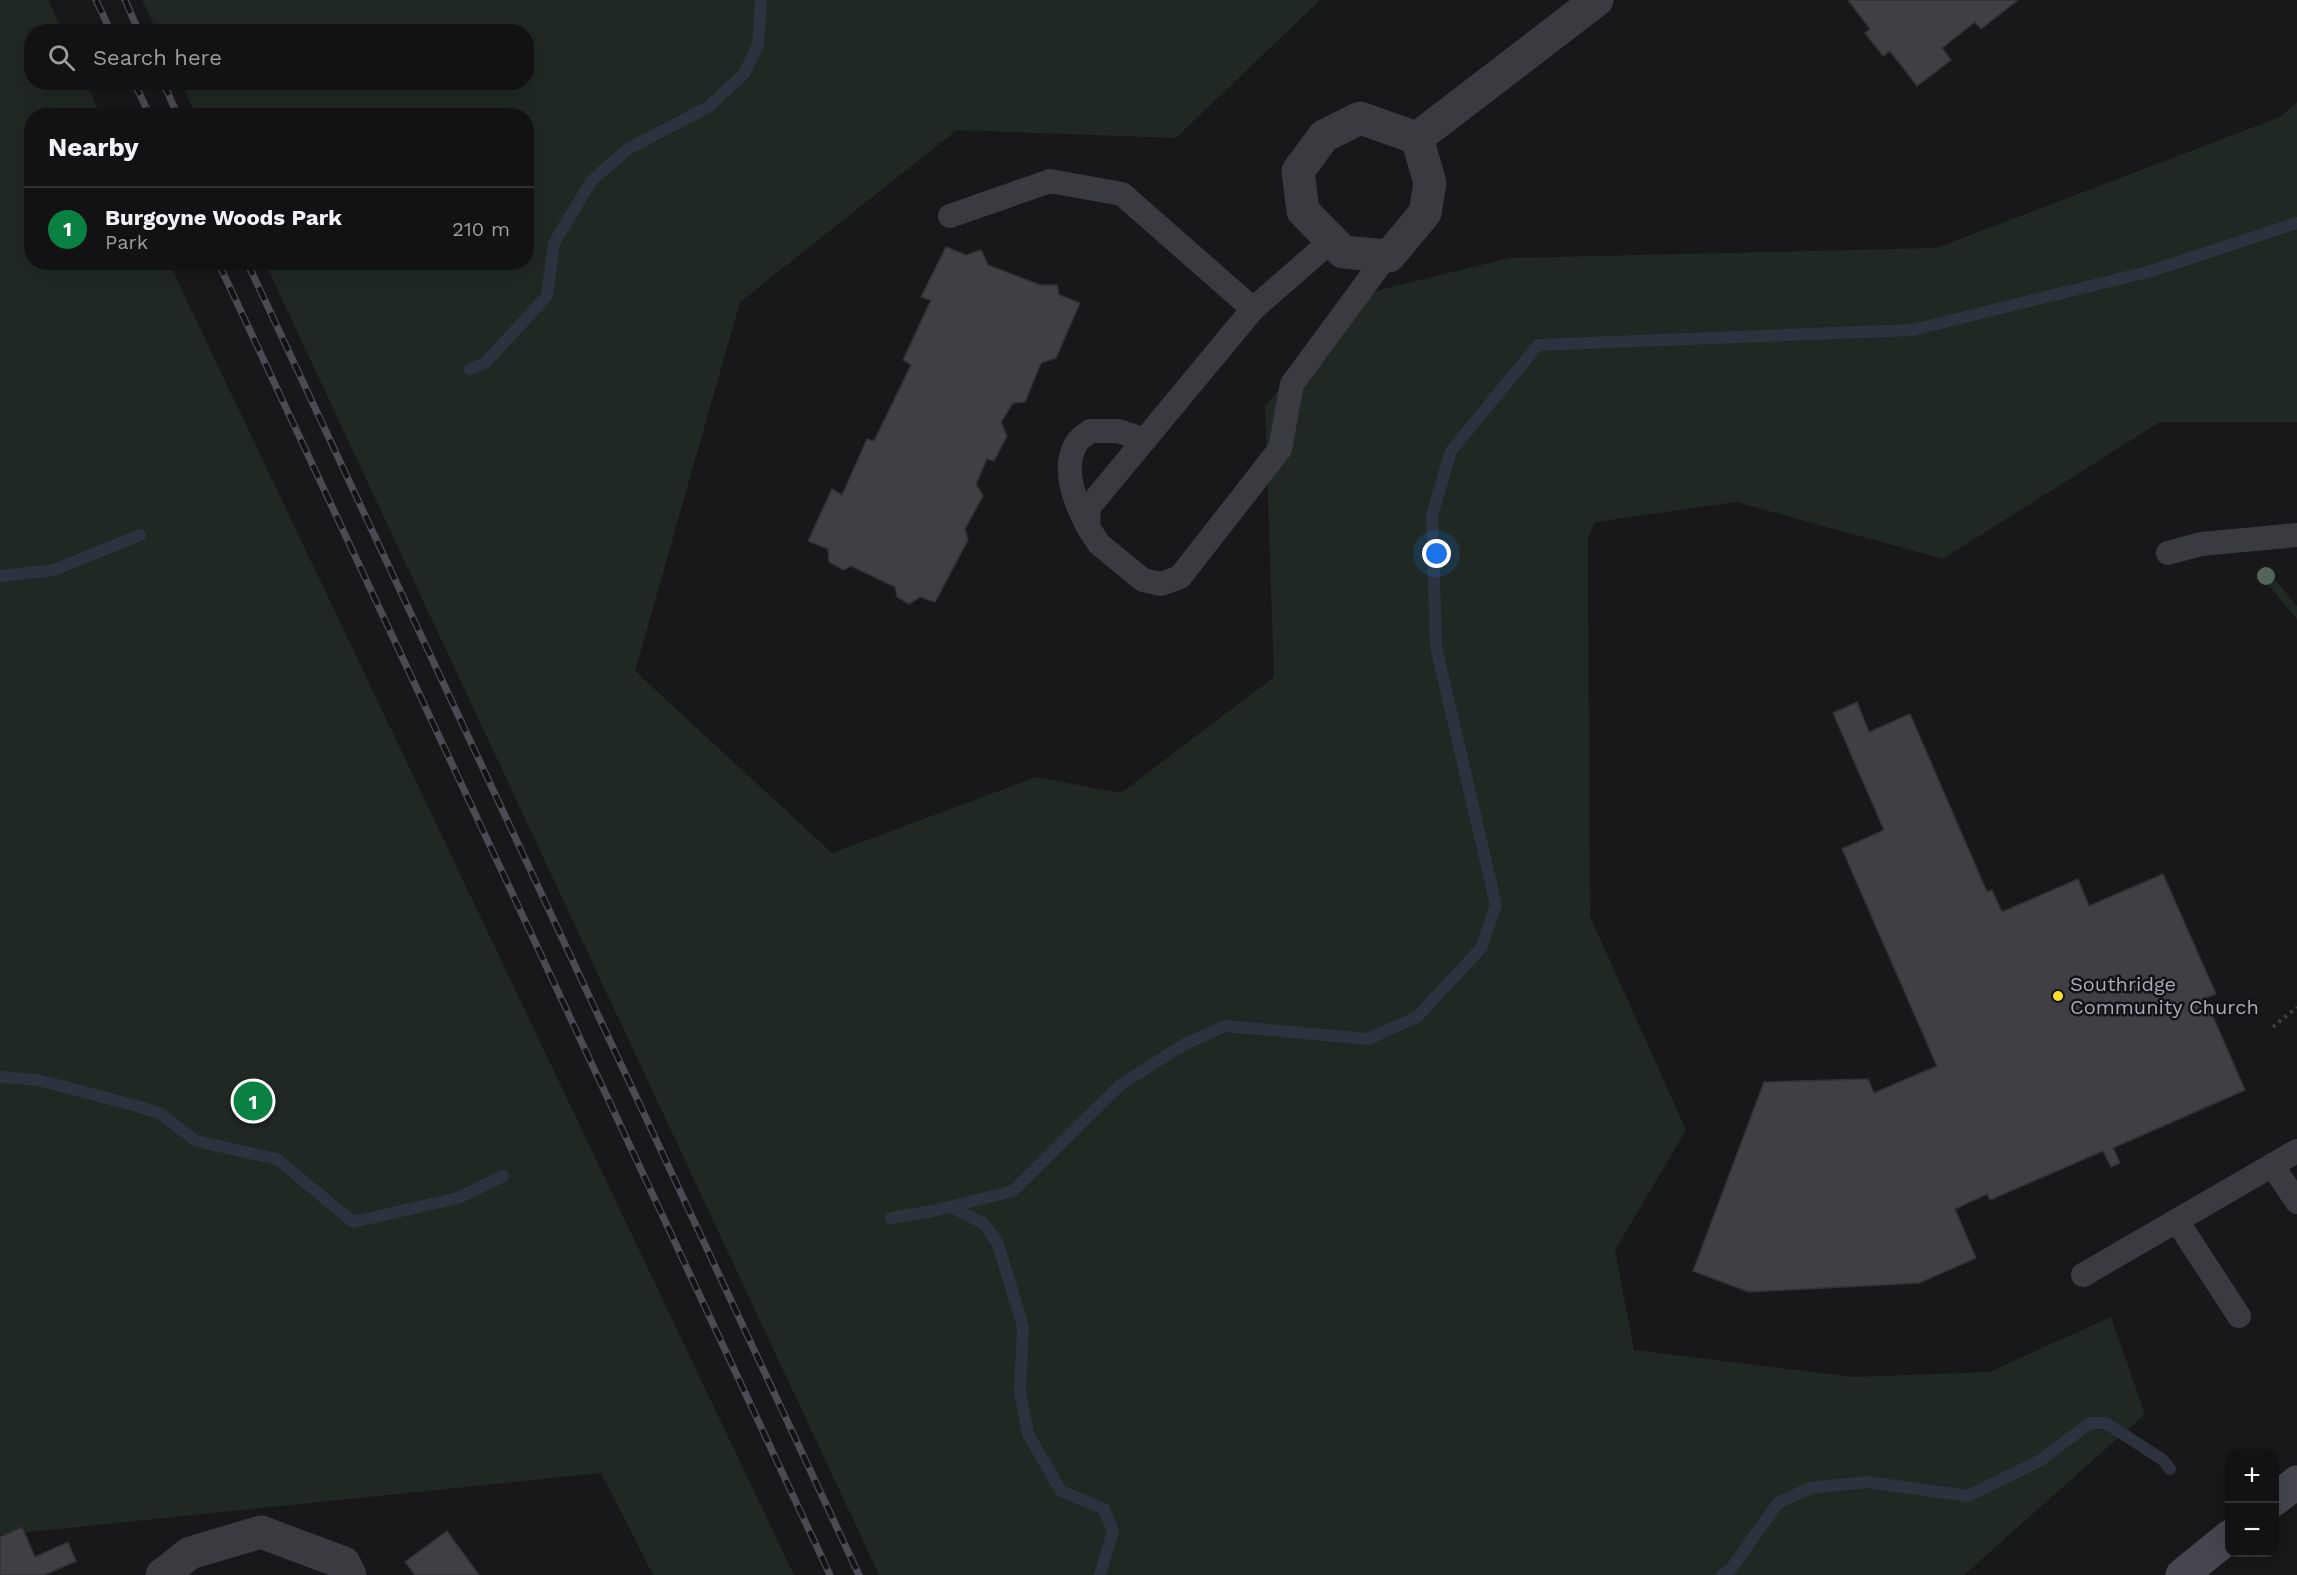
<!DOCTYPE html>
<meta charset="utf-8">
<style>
:root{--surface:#121114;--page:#1b1a1d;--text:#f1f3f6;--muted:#9c9da0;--line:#313134;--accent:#0b8043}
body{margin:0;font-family:"Work Sans",sans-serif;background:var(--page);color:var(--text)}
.controls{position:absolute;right:18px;bottom:18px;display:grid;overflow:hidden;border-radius:12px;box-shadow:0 6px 24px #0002}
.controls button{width:54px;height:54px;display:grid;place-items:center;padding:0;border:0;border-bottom:2px solid var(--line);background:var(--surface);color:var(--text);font:30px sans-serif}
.you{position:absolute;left:1437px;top:554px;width:21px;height:21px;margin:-15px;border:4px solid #fff;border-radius:50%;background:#1a73e8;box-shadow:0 0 0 9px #1a73e833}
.badge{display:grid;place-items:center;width:39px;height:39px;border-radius:50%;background:var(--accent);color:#fff;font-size:20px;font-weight:700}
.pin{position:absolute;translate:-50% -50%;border:3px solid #fff;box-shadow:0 2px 6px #0006}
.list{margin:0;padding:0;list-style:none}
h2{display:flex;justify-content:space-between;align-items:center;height:78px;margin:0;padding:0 24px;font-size:26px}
h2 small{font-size:20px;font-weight:400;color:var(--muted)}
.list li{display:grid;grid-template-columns:39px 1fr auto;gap:18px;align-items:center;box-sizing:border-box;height:84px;padding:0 24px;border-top:2px solid var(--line)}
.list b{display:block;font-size:22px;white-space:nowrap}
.list p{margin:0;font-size:20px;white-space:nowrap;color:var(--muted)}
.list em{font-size:20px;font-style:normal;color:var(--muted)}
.icon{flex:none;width:33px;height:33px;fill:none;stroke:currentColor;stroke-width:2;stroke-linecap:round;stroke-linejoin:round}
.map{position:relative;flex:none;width:2297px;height:1575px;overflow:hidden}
.search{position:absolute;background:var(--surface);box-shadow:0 6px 24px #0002;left:24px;top:24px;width:510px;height:66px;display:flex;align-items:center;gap:15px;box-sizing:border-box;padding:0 21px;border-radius:24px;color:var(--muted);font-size:22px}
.panel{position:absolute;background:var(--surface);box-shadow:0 6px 24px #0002;left:24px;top:108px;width:510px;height:162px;border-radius:24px}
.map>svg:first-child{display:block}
.green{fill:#1f2822}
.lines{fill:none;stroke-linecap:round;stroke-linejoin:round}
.stream{stroke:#2c333e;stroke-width:12}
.building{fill:#3f3f44;stroke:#323136;stroke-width:1.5}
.path{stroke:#3e3f46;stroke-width:4;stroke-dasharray:3 4.5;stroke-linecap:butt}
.lane{stroke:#3a3a41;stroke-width:24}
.street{stroke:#3a3a41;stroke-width:33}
.secondary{stroke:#46464f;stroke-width:33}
.rail-casing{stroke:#4b4b54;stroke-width:7}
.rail{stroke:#131215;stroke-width:4.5;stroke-dasharray:14;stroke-linecap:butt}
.tree{fill:#516657}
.poi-dot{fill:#fbde2d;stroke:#131215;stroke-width:2}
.labels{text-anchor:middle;stroke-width:5;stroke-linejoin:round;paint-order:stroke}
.poi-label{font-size:20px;fill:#a9abba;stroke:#131215;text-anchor:start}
</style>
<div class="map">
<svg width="2297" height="1575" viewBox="0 0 2297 1575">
<rect width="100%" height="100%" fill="#18171a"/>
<path class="green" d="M0,0H48L63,31L32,32V82L86,83L101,115L32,116V262L169,263L794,1575H653L601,1473L0,1535Z
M142,0H1320L1176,138L957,130L740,302L635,671L832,853L1036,777L1121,793L1274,677L1265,406L1362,294L1510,258L1936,248L2280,117L2297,102V422H2160L1943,559L1736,502L1595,522L1588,538L1590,916L1686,1130L1615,1250L1634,1350L1854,1377L1989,1372L2111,1317L2145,1414L1964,1575H879L265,263L526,262V116L196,115L181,83L526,82V32L157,31Z
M2265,571H2268L2297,606V620L2264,579Z"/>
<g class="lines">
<path class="stream" d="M470,369L485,363L547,296L554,243L592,180L628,149L708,107L744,74L758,45L761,0
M0,576L54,570L140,535
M0,1077L38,1080L137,1106L161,1114L196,1141L277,1159L353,1222L458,1198L503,1176
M952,1207L984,1224L998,1244L1023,1327L1020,1391L1028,1434L1061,1491L1104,1509L1113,1531L1100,1575
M891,1218L932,1211L1013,1191L1120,1085L1185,1044L1225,1026L1368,1039L1417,1017L1481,948L1496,905L1436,647L1432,515L1451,451L1538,345L1912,330L2151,271L2297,223
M1722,1575L1731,1569L1778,1503L1810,1488L1867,1482L1968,1496L2041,1460L2090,1423H2106L2163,1460L2170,1469"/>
</g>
<path class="building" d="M1848,0H2018L1981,29L1975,22L1942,48L1951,60L1917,86L1890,51L1883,56L1865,33L1870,29Z
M946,247L966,255L981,250L988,265L1040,285H1057L1059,295L1080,303L1056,358L1041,363L1025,402L1013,403L1001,422L1007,436L994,461L987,459L976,484L983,496L965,529L968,540L935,602L920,597L909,604L897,597L895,587L851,566L843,570L829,562L828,549L808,541L832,489L842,495L867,439L874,441L911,365L903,360L931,300L921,297Z
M1857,702L1869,732L1910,714L1987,892L1992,890L2002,912L2078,879L2089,906L2163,874L2216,994L2205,998L2245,1090L2113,1148L2120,1163L2111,1167L2103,1151L1990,1200L1987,1194L1955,1209L1976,1258L1919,1283L1749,1292L1693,1271L1764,1082L1868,1079L1874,1093L1937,1066L1842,849L1884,830L1833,713Z
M22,1527L35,1557L68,1542L76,1561L44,1575H0V1537Z
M447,1531L479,1575H415L405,1562Z"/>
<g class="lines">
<path class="path" d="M2273,1027L2297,1007"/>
<path class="lane" d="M950,216L1050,181L1122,194L1253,309
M1332,240L1253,309L1089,507L1088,527L1099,544L1143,580L1161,584L1180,577L1280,449L1292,384L1387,255
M1088,527C1076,504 1061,469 1076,444C1078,439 1086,435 1090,431H1118L1145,440
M2168,553L2201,544L2297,535
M2272,1165L2297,1202
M2177,1221L2239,1316
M2083,1275L2297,1151"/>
<path class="street" d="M1360,118L1417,138L1430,183L1425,213L1389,256L1343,252L1303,211L1298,171L1324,136Z
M1417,138L1597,0
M162,1575L190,1553L261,1532L344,1563L350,1575"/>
<path class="secondary" d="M2274,1500L2297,1482
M2182,1575L2230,1536"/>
<defs>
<path id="rail" d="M96,0L111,32
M125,0L139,32
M134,82L150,116
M163,82L178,116
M218,262L830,1575
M247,262L859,1575"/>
</defs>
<use href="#rail" class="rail-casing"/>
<use href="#rail" class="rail"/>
</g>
<circle class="tree" cx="2266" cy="576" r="9"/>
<circle class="poi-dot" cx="2058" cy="996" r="6"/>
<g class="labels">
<g class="poi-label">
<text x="2070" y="991">Southridge<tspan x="2070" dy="23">Community Church</tspan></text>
</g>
</g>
</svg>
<div class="controls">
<button>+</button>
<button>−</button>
</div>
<div class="you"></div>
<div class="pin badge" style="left:253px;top:1101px">1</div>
<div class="search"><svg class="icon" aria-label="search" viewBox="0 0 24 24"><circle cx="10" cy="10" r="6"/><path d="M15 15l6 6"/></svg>Search here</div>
<section class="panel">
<h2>Nearby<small></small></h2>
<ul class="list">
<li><span class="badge">1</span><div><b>Burgoyne Woods Park</b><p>Park</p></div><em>210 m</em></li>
</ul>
</section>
</div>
